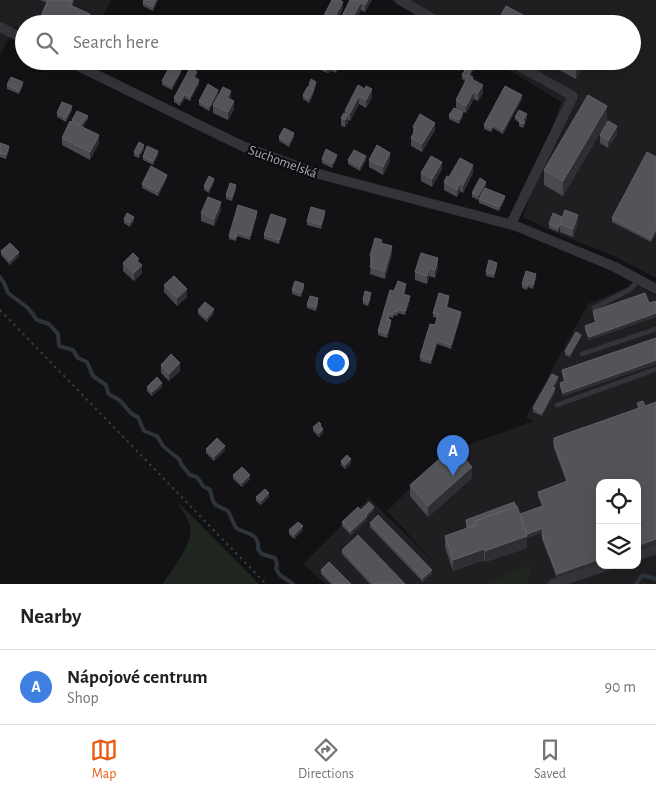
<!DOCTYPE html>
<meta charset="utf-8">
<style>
:root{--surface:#fff;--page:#f6f6f6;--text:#202124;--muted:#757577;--line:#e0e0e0;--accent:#ea580c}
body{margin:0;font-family:"Alegreya Sans",sans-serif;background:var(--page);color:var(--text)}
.controls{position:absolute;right:15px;bottom:15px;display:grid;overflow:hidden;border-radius:10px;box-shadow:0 5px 20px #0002}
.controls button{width:45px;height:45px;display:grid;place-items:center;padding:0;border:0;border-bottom:1px solid var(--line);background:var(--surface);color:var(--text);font:25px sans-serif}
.you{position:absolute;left:335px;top:362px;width:18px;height:18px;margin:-12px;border:4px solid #fff;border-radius:50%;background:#1a73e8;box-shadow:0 0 0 8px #1a73e833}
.badge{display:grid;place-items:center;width:32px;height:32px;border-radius:50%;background:var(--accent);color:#fff;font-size:16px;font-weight:700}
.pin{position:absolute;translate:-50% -41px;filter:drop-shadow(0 1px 2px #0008)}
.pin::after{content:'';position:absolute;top:26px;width:18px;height:15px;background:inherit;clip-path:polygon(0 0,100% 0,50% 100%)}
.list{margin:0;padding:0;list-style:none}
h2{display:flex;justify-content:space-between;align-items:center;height:65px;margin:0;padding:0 20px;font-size:21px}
h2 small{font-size:16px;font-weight:400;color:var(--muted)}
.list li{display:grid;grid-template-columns:32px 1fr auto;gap:15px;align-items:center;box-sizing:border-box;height:75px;padding:0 20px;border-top:1px solid var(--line)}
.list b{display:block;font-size:19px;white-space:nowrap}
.list p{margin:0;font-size:16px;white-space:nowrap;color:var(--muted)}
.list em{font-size:16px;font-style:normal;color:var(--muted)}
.icon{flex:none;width:28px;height:28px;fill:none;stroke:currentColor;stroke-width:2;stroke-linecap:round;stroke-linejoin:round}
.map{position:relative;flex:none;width:656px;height:584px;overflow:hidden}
.search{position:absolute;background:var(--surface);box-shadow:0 5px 20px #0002;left:15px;right:15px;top:15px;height:55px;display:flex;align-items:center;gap:12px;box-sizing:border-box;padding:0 18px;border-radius:28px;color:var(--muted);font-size:19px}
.sheet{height:140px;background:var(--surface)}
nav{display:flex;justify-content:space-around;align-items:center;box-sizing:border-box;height:70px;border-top:1px solid var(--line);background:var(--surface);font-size:14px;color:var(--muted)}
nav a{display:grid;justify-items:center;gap:2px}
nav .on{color:var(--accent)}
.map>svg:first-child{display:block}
.built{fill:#1f1e21;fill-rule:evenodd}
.green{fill:#1f2620}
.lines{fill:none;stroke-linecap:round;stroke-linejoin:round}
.stream{stroke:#2d343b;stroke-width:4}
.path{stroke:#3a3b3f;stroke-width:2;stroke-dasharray:2.5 4;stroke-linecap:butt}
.lane{stroke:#343438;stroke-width:5}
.street{stroke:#343438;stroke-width:10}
.wall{fill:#49494f}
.shaded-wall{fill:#2f2f33}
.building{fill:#535459;stroke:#606167}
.labels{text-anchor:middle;stroke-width:4.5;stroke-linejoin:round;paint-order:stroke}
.street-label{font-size:14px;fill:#a5a9b3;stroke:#0d0d0f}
</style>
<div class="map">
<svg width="656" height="584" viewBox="0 0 656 584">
<rect width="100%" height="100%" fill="#121214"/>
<path class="built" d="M0,0H111L99,24H24V31L15,27L0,55Z
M390,0H656V278L614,256L556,233L523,217L561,102L494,61H632V24H430Z
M635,284L656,296V584H326L303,564L369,498L437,565L387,511L448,452L534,421L526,417L588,304ZM600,483H637V565H600Z"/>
<path class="green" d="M178,504L181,505L259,584H163C171,571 187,551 190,536C193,524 184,513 178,504Z
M530,564L531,571L528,584H486Z"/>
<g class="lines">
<path class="stream" d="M0,277L4,283L8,293L28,308L37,320L49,324L58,334L59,346L73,350L78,358L87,362L93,376L106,385C106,386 108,392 108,393C111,397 116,397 119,400C127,406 128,414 138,417L144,431L157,436L163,446L180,460L181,464L190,475L197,477L203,486L210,490L213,501L216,505L228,511L236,528C246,534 260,533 258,549L262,554L275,558L277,564L276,569L280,575L293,584
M636,584L642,575L656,579"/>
<path class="path" d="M0,310L266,584"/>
<path class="lane" d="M594,308L629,290L639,280
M582,354L656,329
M557,405L656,369"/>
<path class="street" d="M400,0L442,24
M0,27L24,39
M68,61L242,146L315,173L516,226L615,267L656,289
M510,61L573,96L511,224
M637,556L656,549
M553,584L609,565"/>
</g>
<path class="wall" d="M40,0H74L72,6L90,17L87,24H49L41,20V16L47,3Z
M158,0L153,11L143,6V2Z
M350,0H372L365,12L361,10L354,24H340L341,22V18Z
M284,61H294L290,68L284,64Z
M448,61L463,65L459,71L448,65Z
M543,61H586L576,79Z
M316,64L341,65L336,73L332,71L327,73L316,68Z
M476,65L470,76L483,93L478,101L474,99L466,113L456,108V100L465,81L462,79V75Z
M181,73L172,90L162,85V81Z
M197,76L196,78L199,84L190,101L185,98L180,106L174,102V98Z
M309,84L316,86L314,90V93L309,103L303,99V95L309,86Z
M7,85L23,86L19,94L7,89Z
M358,85L372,97L366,108L359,104L350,121L348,120V123L345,127L341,126V118L345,114V111Z
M218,94L209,111L199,105V101Z
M231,99L230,100L234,109L228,120L213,113V105Z
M522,99L503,134L493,128L491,132L484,129V125Z
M72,110L66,122L57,117V113Z
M449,115L463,116L459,124L449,119Z
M515,117L527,118L525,122V125L523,128L519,126V122L515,120Z
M88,119L83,127L99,143L90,160L62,145V138L72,122V120Z
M607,121L563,196L544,185V170Z
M413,127L435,130L422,152L411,146V138L413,134Z
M617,134L608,148L600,143V135Z
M279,137H294L289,147L279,141Z
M0,143L9,150L6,159L0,157Z
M144,149L139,158L134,156V152Z
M158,155L153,165L143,160V157Z
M656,157V233L651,242L612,222V218Z
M337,158L332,168L322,163V159Z
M348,160H366L360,171L348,164Z
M369,160L390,161L383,175L369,167Z
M442,169L432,187L421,181V173Z
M473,173L463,193L460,191L457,197L444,190V182L449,177Z
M167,178L158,196L142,188V184Z
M214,182L209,193L204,190V186Z
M486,186L478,200L472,197V193Z
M236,189L232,201L226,199V195Z
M479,199H505L499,211L479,203Z
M221,210L214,226L201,221V213Z
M257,215L250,240L237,236L236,241L229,239V236Z
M325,215L321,229L307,225V221Z
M124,219L134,221L130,227L124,223Z
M286,222L279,244L264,239V235Z
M578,223L573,237L560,232V226L558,232L549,228V224Z
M382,243L392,254L385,279L370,274L371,264H370V256Z
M1,251L19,256L10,265L1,255Z
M123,263H139L142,273L134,281L123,271Z
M438,266L435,278L429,276L427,284L415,280V272Z
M497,266L494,278L486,276V272Z
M536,278L533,289L528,287L527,290L522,288V284Z
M164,285L187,297L177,306L164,292Z
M304,288L301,297L292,294V290Z
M406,288L404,294L410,300L405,315L398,313L397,316L394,315L393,318L389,317V319L391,324L387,338L378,335V331L394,291Z
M371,297L368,306L363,304V300Z
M449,300L447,308L461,316L451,349L437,344L431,364L420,361V357L435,325L437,318L433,317V313Z
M656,301V317L589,340L585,330V326L595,322L593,315V311L649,303Z
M318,302L316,311L307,308V305Z
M198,310L214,313L207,322L198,314Z
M581,338L570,357L565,355V351Z
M656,338V364L563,396L560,387V383L564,381L562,374V370Z
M161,365L180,371L169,381L161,373Z
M558,381L554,388L555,392L542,416L533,412V408Z
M147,387H162L152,396L147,391Z
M637,403L645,406L656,404V543L637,549V483L557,578L542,539L543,532L527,538V548L485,562L484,560L453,571L445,547V536L466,528V520L520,514L542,506L538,496V492L566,481L554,448V438L638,409Z
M313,427H321L323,433L319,437L313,431Z
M206,449L225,450L214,461L206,453Z
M341,461L351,463L345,469L341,465Z
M233,475L250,479L242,487L233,479Z
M472,478L428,517L410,496V485Z
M256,497H269L261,505L256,501Z
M361,510H374L367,517V520L351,535L342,526V522Z
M370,523L432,574L423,582L370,527Z
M289,530H303L294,539L289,534Z
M342,550L405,584H370L342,554Z
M321,570L351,584H331L321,574Z"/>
<path class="shaded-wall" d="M156,0H158L153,11V7Z
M368,0H372L365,12V5Z
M343,2V9L335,24H331Z
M361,2V10L354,24H350Z
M90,14V17L87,24H85Z
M292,61H294L290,68V64Z
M341,61V65L336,73V69Z
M463,61V65L459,71V68Z
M476,61V65L467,82V78Z
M580,61H586L576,79V68Z
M332,67V71L327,73V69Z
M181,70V73L172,90V86Z
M199,80V84L190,101V97Z
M23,82V86L19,94V91Z
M316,82V86L314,90V93L309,103V99L314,89V87Z
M483,85V93L478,101V93Z
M372,89V97L366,108V100Z
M218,90V94L209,111V107Z
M231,91V99L227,106V98Z
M474,91V99L466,113V106Z
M185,94V98L180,106V102Z
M522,95V99L503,134V130Z
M359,96V104L350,121V113Z
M234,101V109L228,120V112Z
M72,106V110L66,122V118Z
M607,106V121L563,196V181Z
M463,112V116L459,124V120Z
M527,114V118L525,122V125L523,128V120Z
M348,115V123L345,127V120Z
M88,116V119L81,129V125Z
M435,123V130L422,152V144Z
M617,126V134L608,148V141Z
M294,133V137L289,147V143Z
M99,135V143L90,160V152Z
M144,145V149L139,158V154Z
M9,146V150L6,159V155Z
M158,151V155L153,165V161Z
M390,153V161L383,175V167Z
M337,155V158L332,168V164Z
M366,156V160L360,171V167Z
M442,162V169L432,187V179Z
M473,165V173L463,193V185Z
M167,175V178L158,196V192Z
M214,179V182L209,193V189Z
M486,182V186L478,200V196Z
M460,183V191L457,197V190Z
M236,185V189L232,201V197Z
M505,196V199L499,211V207Z
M221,202V210L214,226V219Z
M257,211V215L250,240V236Z
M325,211V215L321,229V225Z
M578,215V223L573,237V229Z
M134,217V221L130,227V223Z
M286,219V222L279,244V240Z
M656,229V233L651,242V239Z
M392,246V254L385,279V271Z
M19,252V256L10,265V261Z
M438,258V266L435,278V270Z
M497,263V266L494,278V274Z
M142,265V273L134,281V273Z
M429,268V276L427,284V276Z
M536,274V278L533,289V285Z
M304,284V288L301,297V293Z
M187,289V297L177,306V298Z
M410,296V300L405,315V311Z
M214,309V313L207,322V318Z
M461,312V316L451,349V345Z
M656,313V317L589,340V337Z
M391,320V324L387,338V334Z
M581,335V338L570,357V354Z
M437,340V344L431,364V360Z
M656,360V364L563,396V393Z
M180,363V371L169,381V374Z
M558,377V381L552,391V387Z
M162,383V387L152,396V392Z
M555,388V392L542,416V413Z
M323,429V433L319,437V433Z
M225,446V450L214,461V457Z
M351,459V463L345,469V465Z
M472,467V478L428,517V506Z
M250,475V479L242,487V483Z
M269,493V497L261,505V501Z
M374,507V510L367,517V520L351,535V531Z
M303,526V530L294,539V535Z
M543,528V532L527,538V548L485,562V551Z
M656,539V543L637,549V546Z
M484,549V560L453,571V560Z
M600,559V563L557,578V574Z
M432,570V574L423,582V578Z"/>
<path class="building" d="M48,0H72L70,5L90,14L85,24H58L41,16Z
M144,0H156L153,7L143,2Z
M332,0H340L343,2L331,24H326L321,21Z
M350,0H368L365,5L361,2L350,22L341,18Z
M506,6L540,24H496Z
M110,18L120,24H107Z
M285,61H292L290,64Z
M318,61H341L336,69L332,67L327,69L316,64Z
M448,61H463L459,68Z
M470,61H476L467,78L462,75Z
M564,61H580L576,68Z
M171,64L181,70L172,86L162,81Z
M190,68L197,72L194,77L199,80L190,97L185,94L180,102L174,98Z
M469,75L473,77L472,79L483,85L478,93L474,91L466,106L456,100Z
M11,77L23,82L19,91L7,85Z
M311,79L316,82L314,87L309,84Z
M208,84L218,90L209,107L199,101Z
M358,85L365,89L366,86L372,89L366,100L359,96L350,113L345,111Z
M308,86L314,89L309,99L303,95Z
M505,86L522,95L503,130L493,124L491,128L484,125Z
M223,87L231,91L227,98L234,101L228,112L213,105Z
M588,95L607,106L563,181L544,170Z
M62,102L72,106L66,118L57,113Z
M454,108L463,112L459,120L449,115Z
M519,110L527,114L523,120L525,122L523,124L519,122L520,119L515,117Z
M77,111L88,116L81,125L72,120Z
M344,113L348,115L345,120L341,118Z
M420,114L435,123L422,144L411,138L416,128L413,127Z
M70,121L99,135L90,152L62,138Z
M608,121L617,126L608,141L600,135Z
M284,128L294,133L289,143L279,137Z
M139,142L144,145L139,154L134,152Z
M0,143L9,146L6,155L0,153Z
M377,145L390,153L383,167L369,160Z
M147,146L158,151L153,161L143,157Z
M326,149L337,155L332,164L322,159Z
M354,150L366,156L360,167L348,160Z
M647,152L656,157V229L651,239L612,218Z
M431,156L442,162L432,179L421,173Z
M460,158L473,165L463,185L460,183L457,190L444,182L447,176L449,177Z
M151,166L167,175L158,192L142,184Z
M209,176L214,179L209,189L204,186Z
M480,178L486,182L478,196L472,193Z
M230,183L236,185L232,197L226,195Z
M485,188L505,196L499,207L479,199Z
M208,197L221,202L214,219L201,213Z
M238,205L257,211L250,236L237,232L236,238L229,236Z
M311,207L325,211L321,225L307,221Z
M565,210L578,215L573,229L560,224Z
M127,213L134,217L130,223L124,219Z
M553,213L562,217L558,228L549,224Z
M271,214L286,219L279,240L264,235Z
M375,238L382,240L381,243L392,246L385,271L370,267L373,257L370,256Z
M10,243L19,252L10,261L1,251Z
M133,253L139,259L137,261L142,265L134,273L123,263Z
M421,253L438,258L435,270L429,268L427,276L415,272Z
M489,260L497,263L494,274L486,272Z
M526,271L536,274L533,285L528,283L527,286L522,284Z
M174,276L187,289L177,298L164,285Z
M295,281L304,284L301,293L292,290Z
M398,281L406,284L403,294L410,296L405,311L398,309L397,312L394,311L393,314H389L388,319L391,320L387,334L378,331L390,290L394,291Z
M365,291L371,293L368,302L363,300Z
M439,293L449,296L446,307L461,312L451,345L437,340L431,360L420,357L430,324L435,325L438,314L433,313Z
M645,293L649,303L656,301V313L589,337L585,326L596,322L593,311Z
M310,296L318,298L316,307L307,305Z
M205,302L214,309L207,318L198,310Z
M576,332L581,335L570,354L565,351Z
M656,338V360L563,393L560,383L565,381L562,370Z
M171,354L180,363L169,374L161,365Z
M552,374L558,377L552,387L555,388L542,413L533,408Z
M157,377L162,383L152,392L147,387Z
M643,401L645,406L656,402V539L637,546V483H600V559L557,574L542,535L543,528L527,534L520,514L543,506L538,492L568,481L554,444V438L639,408L637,403Z
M319,422L321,424L320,425L323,429L319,433L313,427Z
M217,438L225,446L214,457L206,449Z
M454,446L472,467L428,506L410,485Z
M347,455L351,459L345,465L341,461Z
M242,467L250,475L242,483L233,475Z
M265,489L269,493L261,501L256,497Z
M369,502L374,507L366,515L367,516L351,531L342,522L358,507L361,510Z
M514,502L516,506L475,521V525L468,528L466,520Z
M517,506L527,536L485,551L484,549L453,560L445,536L476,525L475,521Z
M378,515L432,570L423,578L370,523Z
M298,522L303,526L294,535L289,530Z
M358,535L405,584H374L342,550Z
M329,562L351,584H334L321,570Z"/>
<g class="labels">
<g class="street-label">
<text transform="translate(283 161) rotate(20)" y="5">Suchomelská</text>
</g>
</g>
</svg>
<div class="controls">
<button><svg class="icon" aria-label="locate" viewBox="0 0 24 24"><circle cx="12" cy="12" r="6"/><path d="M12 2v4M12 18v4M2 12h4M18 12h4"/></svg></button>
<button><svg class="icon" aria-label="layers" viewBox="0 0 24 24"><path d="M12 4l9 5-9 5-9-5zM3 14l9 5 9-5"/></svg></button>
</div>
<div class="you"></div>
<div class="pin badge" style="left:453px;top:476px;background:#3f7fe0">A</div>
<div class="search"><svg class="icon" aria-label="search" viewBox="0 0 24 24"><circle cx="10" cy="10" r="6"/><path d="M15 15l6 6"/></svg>Search here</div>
</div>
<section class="sheet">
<h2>Nearby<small></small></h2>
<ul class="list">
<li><span class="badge" style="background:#3f7fe0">A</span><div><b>Nápojové centrum</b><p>Shop</p></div><em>90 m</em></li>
</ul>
</section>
<nav>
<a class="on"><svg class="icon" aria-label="map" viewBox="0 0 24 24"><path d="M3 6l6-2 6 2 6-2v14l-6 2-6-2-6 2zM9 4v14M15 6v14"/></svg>Map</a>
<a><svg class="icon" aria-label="directions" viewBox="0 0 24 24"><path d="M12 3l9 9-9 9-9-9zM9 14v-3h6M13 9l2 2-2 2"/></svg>Directions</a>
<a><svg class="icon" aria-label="saved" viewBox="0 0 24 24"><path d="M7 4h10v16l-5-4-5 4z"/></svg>Saved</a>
</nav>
